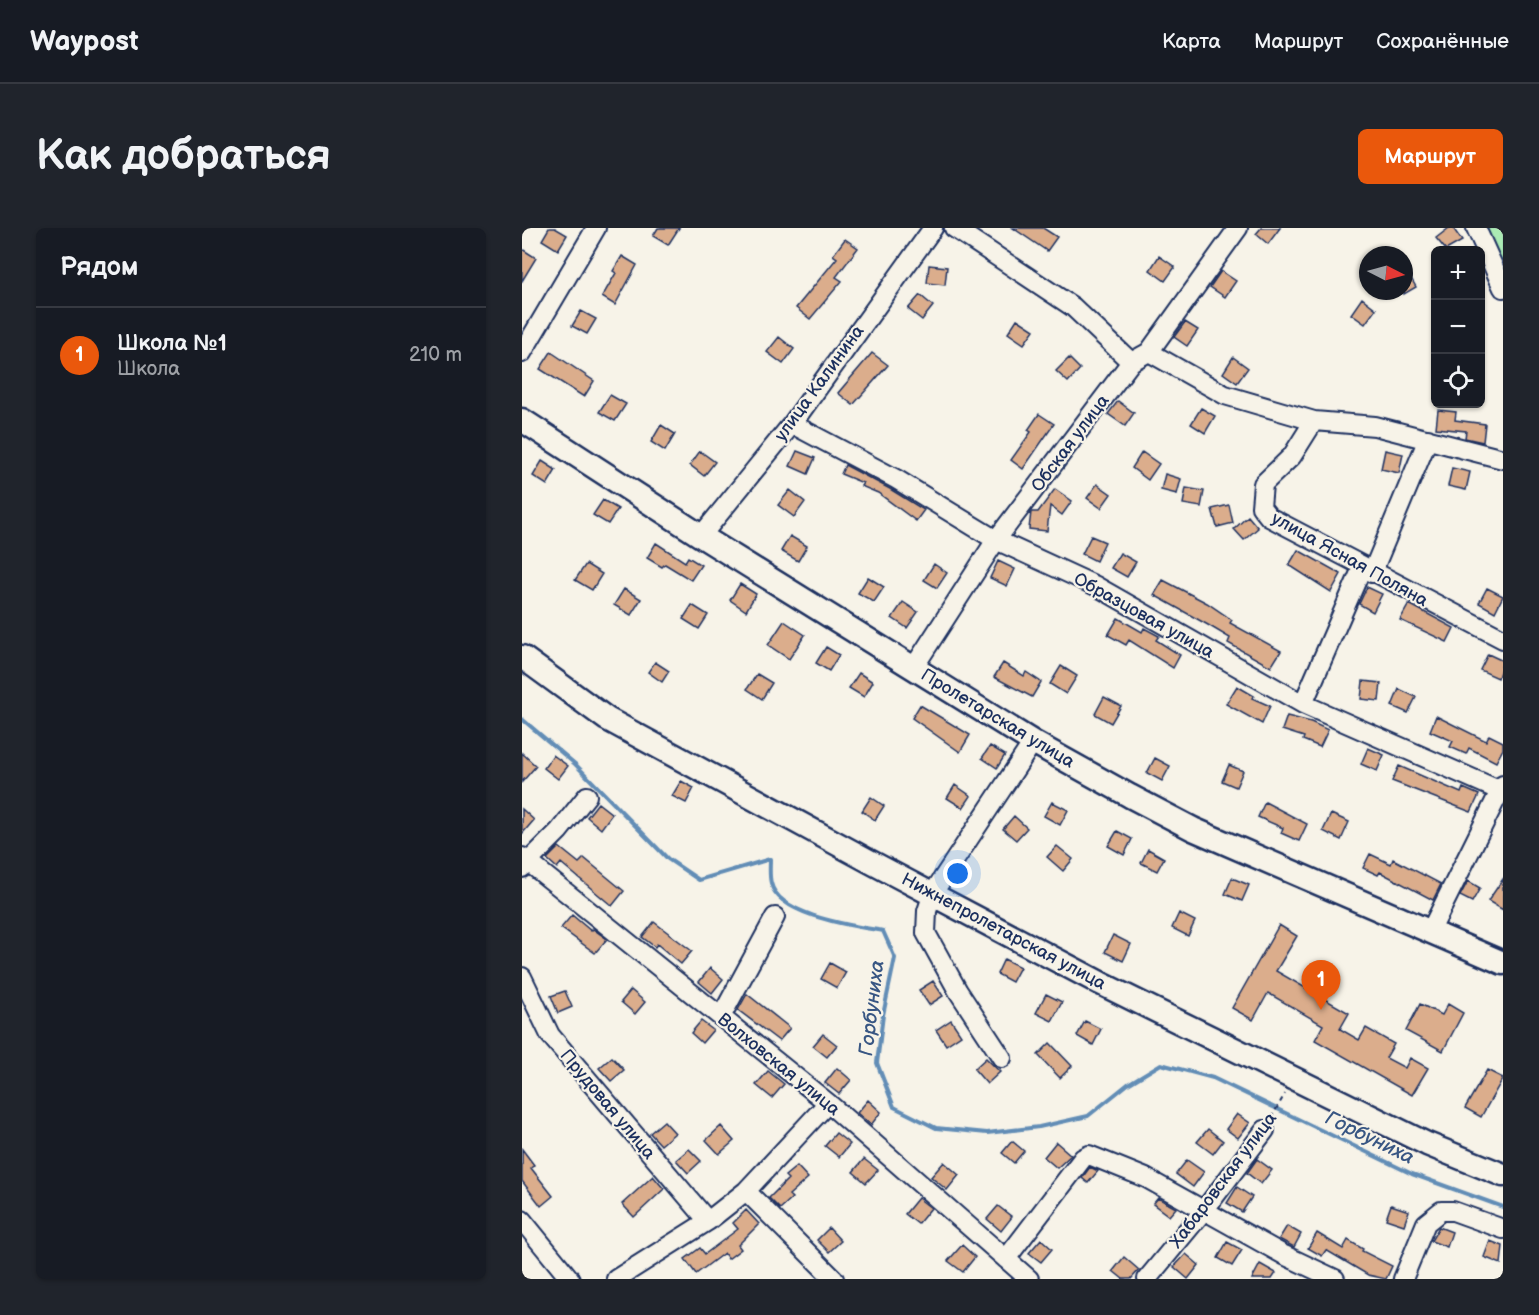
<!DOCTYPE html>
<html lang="ru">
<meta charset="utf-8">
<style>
:root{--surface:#171b24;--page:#20242c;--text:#f1f3f6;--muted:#9ea1a6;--line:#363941;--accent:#ea580c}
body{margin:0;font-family:"Balsamiq Sans",sans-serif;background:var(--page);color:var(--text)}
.controls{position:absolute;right:18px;top:18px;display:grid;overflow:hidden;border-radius:9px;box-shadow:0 2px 4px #0004}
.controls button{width:54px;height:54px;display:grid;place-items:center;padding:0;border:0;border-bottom:2px solid var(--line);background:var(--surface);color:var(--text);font:30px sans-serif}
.compass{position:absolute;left:837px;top:18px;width:54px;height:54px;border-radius:50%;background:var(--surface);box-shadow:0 2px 4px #0004;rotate:96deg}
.you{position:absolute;left:436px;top:646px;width:21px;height:21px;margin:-15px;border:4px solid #fff;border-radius:50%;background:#1a73e8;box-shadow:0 0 0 9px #1a73e833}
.badge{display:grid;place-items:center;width:39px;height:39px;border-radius:50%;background:var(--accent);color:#fff;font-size:20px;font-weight:700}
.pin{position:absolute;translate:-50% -50px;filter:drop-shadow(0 2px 3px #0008)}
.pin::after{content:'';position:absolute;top:32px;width:21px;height:18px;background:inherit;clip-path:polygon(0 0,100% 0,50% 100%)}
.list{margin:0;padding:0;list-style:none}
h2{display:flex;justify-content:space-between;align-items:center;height:78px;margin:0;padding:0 24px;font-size:26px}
h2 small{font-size:20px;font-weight:400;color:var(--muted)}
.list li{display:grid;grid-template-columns:39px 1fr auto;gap:18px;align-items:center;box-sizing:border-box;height:96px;padding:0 24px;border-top:2px solid var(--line)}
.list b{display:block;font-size:22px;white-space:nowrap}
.list p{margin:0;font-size:20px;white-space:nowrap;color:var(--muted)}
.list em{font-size:20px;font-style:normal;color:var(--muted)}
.icon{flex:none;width:33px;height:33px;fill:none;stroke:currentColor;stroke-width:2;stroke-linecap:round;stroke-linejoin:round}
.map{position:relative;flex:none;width:981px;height:1051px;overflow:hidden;border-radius:9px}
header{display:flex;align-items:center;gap:36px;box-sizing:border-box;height:84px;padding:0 30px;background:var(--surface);border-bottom:2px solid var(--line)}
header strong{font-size:28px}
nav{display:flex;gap:33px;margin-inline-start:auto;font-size:21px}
.intro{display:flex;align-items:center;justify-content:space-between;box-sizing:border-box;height:144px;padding:0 36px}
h1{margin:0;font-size:42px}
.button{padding:15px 27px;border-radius:9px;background:var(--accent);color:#fff;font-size:21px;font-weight:700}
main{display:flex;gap:36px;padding:0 36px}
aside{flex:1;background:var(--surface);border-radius:9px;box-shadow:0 2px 4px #0004}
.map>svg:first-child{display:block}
.green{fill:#abebb4;stroke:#638d89;stroke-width:1.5}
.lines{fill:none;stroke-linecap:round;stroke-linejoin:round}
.stream{stroke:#628db6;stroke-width:4}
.building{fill:#dbad8c;stroke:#1b2f5e;stroke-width:1.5}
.minor-casing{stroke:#1b2f5e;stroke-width:22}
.major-casing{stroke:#1b2f5e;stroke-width:27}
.path{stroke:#1b2f5e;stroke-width:2;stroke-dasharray:4.5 4.5;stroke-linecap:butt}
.minor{stroke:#f7f3e8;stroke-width:18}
.major{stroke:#f7f3e8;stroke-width:22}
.labels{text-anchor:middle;stroke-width:4.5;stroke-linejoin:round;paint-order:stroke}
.street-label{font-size:18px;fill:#1b2f5e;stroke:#f7f3e8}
.water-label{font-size:20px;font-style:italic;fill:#385683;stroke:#f7f3e8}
</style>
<header>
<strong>Waypost</strong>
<nav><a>Карта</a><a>Маршрут</a><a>Сохранённые</a></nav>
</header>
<div class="intro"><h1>Как добраться</h1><a class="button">Маршрут</a></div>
<main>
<aside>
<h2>Рядом<small></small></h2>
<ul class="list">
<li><span class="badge">1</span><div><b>Школа №1</b><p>Школа</p></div><em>210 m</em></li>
</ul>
</aside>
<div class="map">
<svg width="981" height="1051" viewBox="0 0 981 1051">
<rect width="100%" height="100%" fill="#f7f3e8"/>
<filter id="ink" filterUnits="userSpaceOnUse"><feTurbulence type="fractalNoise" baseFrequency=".0167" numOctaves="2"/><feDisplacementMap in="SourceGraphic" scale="12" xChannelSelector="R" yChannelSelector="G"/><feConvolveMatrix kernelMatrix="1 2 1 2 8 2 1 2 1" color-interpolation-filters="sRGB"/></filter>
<g filter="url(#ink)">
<path class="green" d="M960,0H981V39Z"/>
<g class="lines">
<path class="stream" d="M0,491L53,536L146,631L177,652L248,631C248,639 247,648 249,655C256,688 333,698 361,703L373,730L361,787L355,835L372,879L414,900L465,905L517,899L566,888L606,856L639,836L691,850L890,946L981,979"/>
</g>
<path class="building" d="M27,0H33L45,7L36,22L20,12Z
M136,0H157L146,17L131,8Z
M491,0H521L535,9L525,23Z
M739,0H758L746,16L734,6Z
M927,0H931L940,13L924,22L914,10Z
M323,11L336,20L314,49L320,53L288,91L274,80L315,30L311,27Z
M0,21L14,30L0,53Z
M100,28L115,37L93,77L80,69L94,45L91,43Z
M637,28L653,39L643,53L628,42Z
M407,37L425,39L423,57L405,55Z
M882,38L894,59L882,66Z
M699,43L714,53L703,69L688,59Z
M398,67L411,78L400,92L386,81Z
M840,70L854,81L843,96L829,86Z
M59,83L74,91L65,106L50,98Z
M495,91L512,102L502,116L486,105Z
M663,94L676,102L665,118L652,109Z
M257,109L272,121L261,136L245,124Z
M29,124L72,153L62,169L18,141Z
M350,125L366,137L331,177L316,165Z
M711,129L726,140L715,155L701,145Z
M547,130L558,141L546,154L534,143Z
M88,167L104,176L93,193L77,184Z
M596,173L612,185L603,198L586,186Z
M679,180L693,188L683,205L669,196Z
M916,182L934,184L933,192L963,196L961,214L943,210L944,203L914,200Z
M517,186L532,196L501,241L489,232L509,204L506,202Z
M139,197L153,206L143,223L129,214Z
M863,222L881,226L877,245L859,241Z
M178,223L193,234L182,248L168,237Z
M275,223L293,230L286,246L268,238Z
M620,224L637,236L626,252L610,240Z
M20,233L34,242L25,257L11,248Z
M323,237L368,261L402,282L394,293L356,265L339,258L341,255L319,246Z
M930,240L948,244L944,262L926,258Z
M643,246L659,251L655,266L639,262Z
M575,256L589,266L579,280L565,270Z
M664,260L682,263L679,279L661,276Z
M533,261L550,273L540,287L528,278L525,303L507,301L509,284H516Z
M268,262L283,274L272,289L256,277Z
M81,272L96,281L86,296L71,287Z
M707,277L711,295L695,299L690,281Z
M726,288L736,300L722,312L712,301Z
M268,308L285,318L276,333L259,323Z
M569,308L583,314L574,333L560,326Z
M134,315L163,334L166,329L179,337L169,352L143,336L140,339L125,330Z
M776,322L819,346L809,364L767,337Z
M598,325L614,334L605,349L589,340Z
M476,333L493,341L485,358L468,350Z
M64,336L80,346L70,362L53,352Z
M412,336L425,345L415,360L402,352Z
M346,349L362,359L352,374L336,365Z
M641,352L685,375L710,392L708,395L759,423L749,439L706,415L708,410L686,397L632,367Z
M218,356L234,366L224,383L208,372Z
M845,359L860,366L851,384L837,376Z
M965,360L981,368L973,384L957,375Z
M102,361L119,371L109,387L92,377Z
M381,374L396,384L385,400L370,390Z
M887,376L932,400L925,414L878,392Z
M170,377L186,387L177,401L161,391Z
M596,390L620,404L622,400L637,408L634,412L658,427L651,440L607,412L604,417L586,407Z
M262,393L283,407L267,431L246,417Z
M304,419L317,427L307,443L294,435Z
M966,426L981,433L976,450L958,442Z
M133,434L147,443L140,454L126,444Z
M481,435L502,448L504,444L519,454L510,469L472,449Z
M539,438L555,448L544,466L528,456Z
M337,445L351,454L342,469L327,460Z
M235,446L250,455L240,471L225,461Z
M841,453L859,455L857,473L839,471Z
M715,458L732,468L730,470L748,478L740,496L704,476Z
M877,461L894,469L886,485L870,478Z
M582,469L599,478L589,495L573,486Z
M398,477L448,507L438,524L390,490Z
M765,488L789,494L806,502L798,519L781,512L782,509L760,502Z
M914,488L964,513L967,507L981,514V521L974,534L947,520L944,526L928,519L931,513L908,503Z
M468,518L483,527L475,540L460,530Z
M846,520L862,527L855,543L839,536Z
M0,525L14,538L0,554Z
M31,527L46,538L36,551L22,540Z
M633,530L648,538L640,553L625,545Z
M707,537L721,543L714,559L700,553Z
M877,538L939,565L941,560L957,567L949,584L870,553Z
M159,553L172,560L164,575L150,568Z
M433,557L449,568L441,580L425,570Z
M349,569L362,578L353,592L340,583Z
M530,574L546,582L538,597L522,588Z
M743,574L785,596L777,613L759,605L761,600L736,589Z
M76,575L90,586L79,601L65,589Z
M0,581L12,592L0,606Z
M809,586L827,594L819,612L801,603Z
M492,588L505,600L494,612L481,601Z
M595,603L610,611L602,627L586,618Z
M535,618L551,631L541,643L525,629Z
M37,619L57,635L62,630L102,663L90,678L39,635L35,640L25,631Z
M626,621L642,630L635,643L619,635Z
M848,626L869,636L871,631L919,656L911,672L858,644L856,647L841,640Z
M710,650L727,657L720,673L703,666Z
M981,651V682L966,673Z
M946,653L958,660L950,674L938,668Z
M657,685L673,693L666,708L650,700Z
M50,687L69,703L71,701L85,711L73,725L39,700Z
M132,694L170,723L159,736L135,716L133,719L120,709Z
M757,697L775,708L754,743L827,785L818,801L837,812L844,800L872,816L864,830L883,840L888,830L906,840L890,867L793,812L801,797L746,765L731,792L710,780Z
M591,707L609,716L601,733L583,724Z
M482,731L498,739L490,754L475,746Z
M308,735L324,744L315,760L299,751Z
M188,740L201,751L190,765L177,754Z
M411,753L421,768L407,777L397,762Z
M109,762L123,774L113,786L99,774Z
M43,763L50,779L36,785L29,768Z
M225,766L268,800L257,813L216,782Z
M524,766L540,774L530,793L514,785Z
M898,776L920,787L926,776L941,785L921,823L884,803Z
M429,792L439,807L424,817L414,802Z
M179,793L191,802L180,815L169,805Z
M563,793L579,801L571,817L555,808Z
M301,806L315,817L305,829L291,818Z
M528,815L550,838L538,850L516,827Z
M90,829L102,842L89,853L77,840Z
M464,830L478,844L465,856L452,841Z
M315,840L329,852L317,866L303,855Z
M965,842L981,850L959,889L943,880Z
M246,843L262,856L250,870L234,857Z
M346,872L359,884L349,897L335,885Z
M715,886L728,895L716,910L704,901Z
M142,893L153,905L139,917L128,905Z
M199,898L212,913L197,926L184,912Z
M686,901L701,913L691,926L675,914Z
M314,905L328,916L317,929L303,918Z
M490,913L502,923L492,935L480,925Z
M534,914L549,927L535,940L522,929Z
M0,921L12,937L9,940L31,968L19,978L0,953Z
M167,921L179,933L166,945L154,932Z
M342,931L356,942L344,955L331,944Z
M735,931L750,942L739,956L725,945Z
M665,932L682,944L671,959L654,946Z
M422,934L437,947L425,962L409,949Z
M275,938L286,950L267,967L270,970L258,981L247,970L266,951L263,948Z
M568,939L576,943L566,955L560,950Z
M131,948L142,961L112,989L100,976Z
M715,959L730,969L720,984L705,975Z
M396,970L409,980L396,996L383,986Z
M636,970L654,980L647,988L631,976Z
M869,977L887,983L882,997L864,991Z
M476,978L490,989L479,1003L465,991Z
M224,982L237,996L216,1017L219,1021L206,1031L202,1025L174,1046L163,1031L178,1020L183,1026L216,1001L211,995Z
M765,998L779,1006L772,1019L757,1011Z
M917,999L930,1004L925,1019L909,1013Z
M307,1000L319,1013L307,1024L295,1012Z
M795,1005L821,1021L826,1012L841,1021L840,1023L870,1038L864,1051L846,1047L804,1022L800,1028L786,1020Z
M519,1011L530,1021L519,1034L507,1025Z
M968,1013L981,1018L979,1036L962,1029Z
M705,1014L720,1022L710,1038L696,1030Z
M440,1017L453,1029L441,1044L426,1033Z
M664,1026L677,1037L666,1051L652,1039Z
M602,1029L617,1042L609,1051H601L591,1043Z
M738,1036L754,1045L750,1051H730Z"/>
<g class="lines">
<defs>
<path id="minor" d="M432,0L551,79L609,134
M954,0L981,60
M627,124L703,167L792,193L853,198L981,231
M0,125L74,0
M792,193L770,228L741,256L739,279L747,289L981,411
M270,196L374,251L474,312L574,358L781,476L981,564
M179,308L270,196L411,0
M850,345L906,211
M392,439L474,312L609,134L627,124L716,0
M781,476L840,340
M0,629L306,875L507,1051
M0,640L37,603L65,568
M908,704L981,557
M0,749L28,807L186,993
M199,789L253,689
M480,830L436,763L404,705L405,683L411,665L511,514
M224,963L312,1051
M0,992L48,1051
M484,1031L561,930L567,927L624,950L762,1027L813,1051
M94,1051L186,993L224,963L306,875
M625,1051L683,981L743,902
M881,1051L904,995L919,983H931L981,1001"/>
<path id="major" d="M0,192L179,308L511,514L608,568L671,601L981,735
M0,429L85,491L347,633L578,755L905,916L981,947"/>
</defs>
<use href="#minor" class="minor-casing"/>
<use href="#major" class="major-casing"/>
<path class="path" d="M749,890L763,866"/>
<use href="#minor" class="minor"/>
<use href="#major" class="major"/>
</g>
</g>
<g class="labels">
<g class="street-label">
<text transform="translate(297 155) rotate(-54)" y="6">улица Калинина</text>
<text transform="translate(548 215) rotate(-53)" y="6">Обская улица</text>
<text transform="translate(828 331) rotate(29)" y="6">улица Ясная Поляна</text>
<text transform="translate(622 387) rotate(29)" y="6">Образцовая улица</text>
<text transform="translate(476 490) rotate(31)" y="6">Пролетарская улица</text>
<text transform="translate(482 703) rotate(28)" y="6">Нижнепролетарская улица</text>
<text transform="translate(257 836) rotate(39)" y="6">Волховская улица</text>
<text transform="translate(86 876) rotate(50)" y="6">Прудовая улица</text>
<text transform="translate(701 952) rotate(-53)" y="6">Хабаровская улица</text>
</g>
<g class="water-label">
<text transform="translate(349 780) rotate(-83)" y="7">Горбуниха</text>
<text transform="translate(848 909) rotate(26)" y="7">Горбуниха</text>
</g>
</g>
</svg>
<div class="controls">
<button>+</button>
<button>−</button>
<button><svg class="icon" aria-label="locate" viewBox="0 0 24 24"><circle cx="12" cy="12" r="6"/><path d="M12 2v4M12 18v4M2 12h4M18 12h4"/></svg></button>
</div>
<svg class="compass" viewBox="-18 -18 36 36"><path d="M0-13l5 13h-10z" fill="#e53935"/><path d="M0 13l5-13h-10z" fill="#9ea1a6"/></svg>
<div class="you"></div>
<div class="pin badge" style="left:799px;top:782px">1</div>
</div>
</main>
